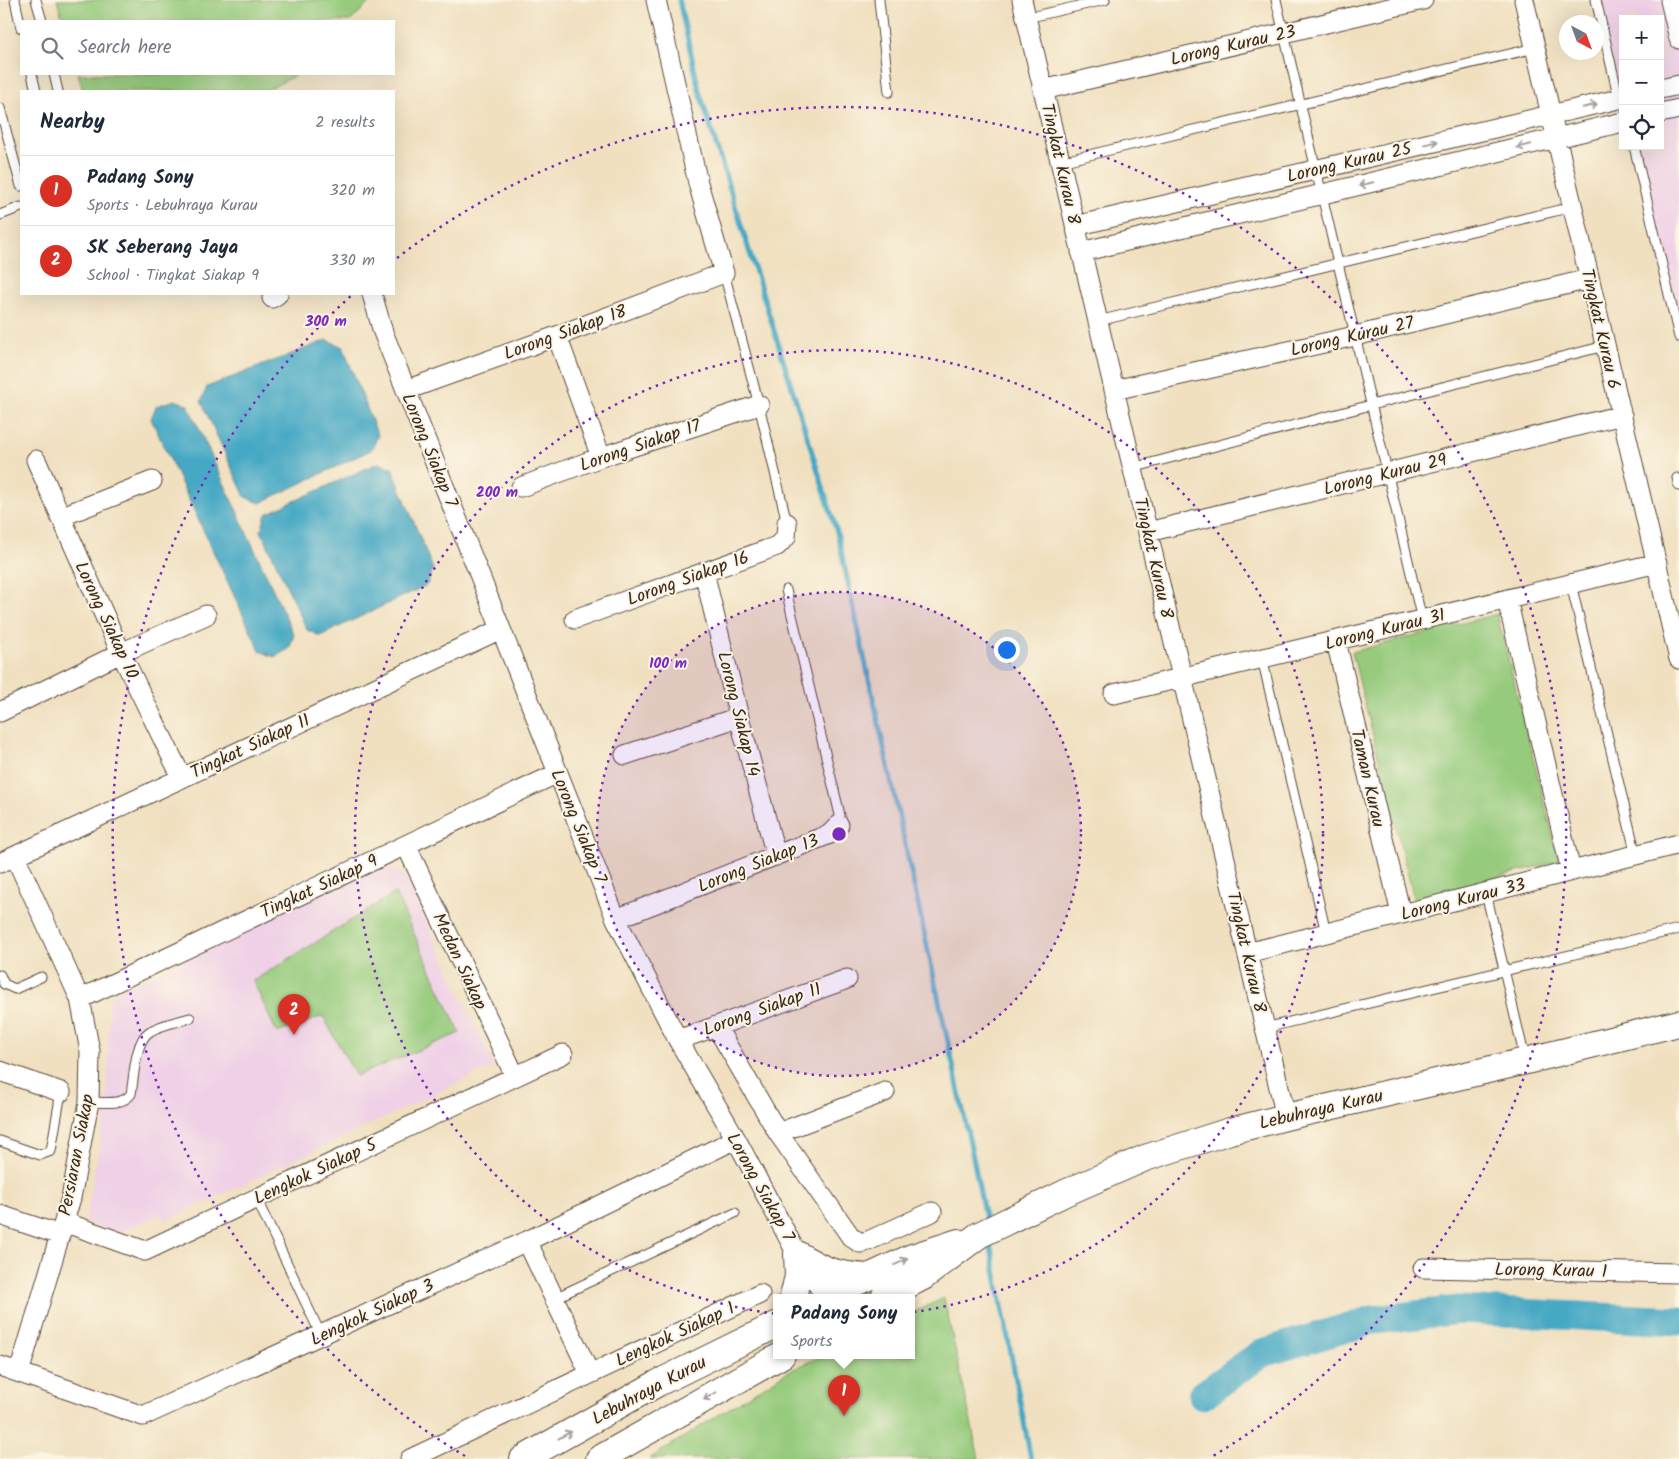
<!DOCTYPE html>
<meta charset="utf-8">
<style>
:root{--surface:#fff;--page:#f2f2f3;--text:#1f2937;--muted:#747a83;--line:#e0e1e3;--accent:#d93025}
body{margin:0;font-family:Kalam,sans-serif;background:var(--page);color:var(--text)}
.controls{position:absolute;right:15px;top:15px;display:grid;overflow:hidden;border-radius:0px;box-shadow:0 5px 20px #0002}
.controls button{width:45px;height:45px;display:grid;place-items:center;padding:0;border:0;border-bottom:1px solid var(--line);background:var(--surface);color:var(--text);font:25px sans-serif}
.compass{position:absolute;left:1559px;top:15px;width:45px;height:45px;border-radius:50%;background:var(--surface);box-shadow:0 5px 20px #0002;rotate:139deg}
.you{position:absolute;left:1006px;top:649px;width:18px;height:18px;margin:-12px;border:4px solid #fff;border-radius:50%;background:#1a73e8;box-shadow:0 0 0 8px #1a73e833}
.badge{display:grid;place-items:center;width:32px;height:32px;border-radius:50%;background:var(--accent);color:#fff;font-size:16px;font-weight:700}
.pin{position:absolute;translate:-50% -41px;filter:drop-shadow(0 1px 2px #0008)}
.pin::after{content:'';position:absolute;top:26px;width:18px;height:15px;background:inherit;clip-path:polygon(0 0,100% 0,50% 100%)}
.popup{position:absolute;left:773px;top:1294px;width:142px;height:65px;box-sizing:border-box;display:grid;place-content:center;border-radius:0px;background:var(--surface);filter:drop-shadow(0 1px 4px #0005);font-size:16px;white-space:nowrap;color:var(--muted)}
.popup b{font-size:19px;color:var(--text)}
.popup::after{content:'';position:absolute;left:50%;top:100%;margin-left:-10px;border:10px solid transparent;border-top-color:var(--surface)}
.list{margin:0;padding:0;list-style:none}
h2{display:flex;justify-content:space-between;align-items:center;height:65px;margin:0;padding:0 20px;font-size:21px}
h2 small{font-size:16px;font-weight:400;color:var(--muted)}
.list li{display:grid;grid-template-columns:32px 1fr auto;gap:15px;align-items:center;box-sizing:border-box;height:70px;padding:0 20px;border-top:1px solid var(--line)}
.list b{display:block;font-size:19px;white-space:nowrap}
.list p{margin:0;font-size:16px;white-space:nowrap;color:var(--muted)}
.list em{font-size:16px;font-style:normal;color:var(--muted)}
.icon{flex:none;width:28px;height:28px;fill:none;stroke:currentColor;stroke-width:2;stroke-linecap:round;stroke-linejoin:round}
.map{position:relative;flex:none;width:1679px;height:1459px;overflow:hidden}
.search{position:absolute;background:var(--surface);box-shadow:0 5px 20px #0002;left:20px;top:20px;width:375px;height:55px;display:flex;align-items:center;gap:12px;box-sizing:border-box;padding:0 18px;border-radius:0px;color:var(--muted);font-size:19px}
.panel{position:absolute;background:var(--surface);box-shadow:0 5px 20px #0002;left:20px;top:90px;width:375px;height:205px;border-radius:0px}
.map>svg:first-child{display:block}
.built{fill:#efd0e6}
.green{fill:#96cb7d;stroke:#687a4e}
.water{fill:#44a8c4;stroke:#406971}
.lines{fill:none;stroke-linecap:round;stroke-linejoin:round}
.stream{stroke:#44a8c4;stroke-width:5}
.river{stroke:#44a8c4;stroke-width:29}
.lane-casing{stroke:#564536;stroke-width:11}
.street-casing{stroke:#564536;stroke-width:21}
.secondary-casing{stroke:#564536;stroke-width:28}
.lane{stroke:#fff;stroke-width:9}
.street{stroke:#fff;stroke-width:19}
.secondary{stroke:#fff;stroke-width:26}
.oneway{stroke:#a79f9a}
.ring{fill:none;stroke:#7b2cbf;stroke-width:2.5;stroke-dasharray:2.5 5}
.labels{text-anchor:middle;stroke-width:4;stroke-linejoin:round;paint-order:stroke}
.street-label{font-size:18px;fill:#3b2a1e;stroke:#fcf5e5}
.centre{fill:#7b2cbf;stroke:#fcf5e5;stroke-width:2.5}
.ring-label{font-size:15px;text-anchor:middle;font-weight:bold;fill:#7b2cbf;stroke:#fcf5e5;stroke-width:4;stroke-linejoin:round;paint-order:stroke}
</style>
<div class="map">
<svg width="1679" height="1459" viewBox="0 0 1679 1459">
<rect width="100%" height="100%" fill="#fcf5e5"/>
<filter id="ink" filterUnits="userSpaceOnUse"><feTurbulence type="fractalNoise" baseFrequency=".02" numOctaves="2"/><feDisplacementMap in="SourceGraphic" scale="10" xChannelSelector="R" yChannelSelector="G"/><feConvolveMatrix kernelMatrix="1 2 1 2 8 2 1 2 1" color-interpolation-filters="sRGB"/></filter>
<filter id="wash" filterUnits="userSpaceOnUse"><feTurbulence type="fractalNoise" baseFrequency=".0096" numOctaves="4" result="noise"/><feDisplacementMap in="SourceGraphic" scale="20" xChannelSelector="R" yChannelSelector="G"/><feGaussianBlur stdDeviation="1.12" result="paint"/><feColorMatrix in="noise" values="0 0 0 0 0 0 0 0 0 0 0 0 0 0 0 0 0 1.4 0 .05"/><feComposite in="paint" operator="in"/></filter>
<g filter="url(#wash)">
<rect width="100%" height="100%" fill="#f0e0c0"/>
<path class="built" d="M1597,0H1679V344L1632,146H1660V19H1623V107Z
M379,866L404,874L494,1066L165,1221L159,1214L116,1234L85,1222L104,1123L108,1072L109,1004L111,995Z"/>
<path class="green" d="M57,0H372L351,21H63Z
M78,74H298L265,91H83Z
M1497,614L1559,861L1414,899L1352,652Z
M395,893L460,1033L356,1076L323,1016L277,1033L253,981Z
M944,1298L979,1459H649L785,1373L824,1355H912V1313Z"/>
<path class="water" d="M327,340L343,347L378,436L371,450L260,503L245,497L201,401L207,387Z
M175,400L188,405L294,635L289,649L274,657L260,651L151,419L156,406Z
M378,463L392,468L433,569L427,585L320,636L307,630L261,531L266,514Z"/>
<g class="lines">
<path class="stream" d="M679,0L699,90L837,532L973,1157L986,1223
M989,1238L1031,1459"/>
<path class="river" d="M1203,1395L1262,1353L1373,1320L1459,1310L1679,1321"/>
</g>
</g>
<g filter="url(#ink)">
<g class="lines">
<defs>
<path id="lane" d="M15,0L21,28
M36,0L42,21
M879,0L889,92
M1276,0L1422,620
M1596,0L1619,99
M1026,18L1105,0
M32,74L36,91
M54,74L58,91
M0,108L21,186
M1634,146L1679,337
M1060,162L1535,48
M0,215L21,207
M724,273L759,405L787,523
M1098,321L1572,207
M1132,468L1371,405L1605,346
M1677,478L1679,486
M1571,584L1636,855
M786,590L840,815L839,825
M1262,658L1326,933
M1486,893L1525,1059
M0,975L4,984L15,989L41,977
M1265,1028L1679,929
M89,1102C103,1102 122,1106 131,1094C134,1078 135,1041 149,1032C161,1024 177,1022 190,1018
M0,1141L40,1155L51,1151L61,1092
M256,1198L321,1335
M555,1298L735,1213"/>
<path id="street" d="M1022,0L1286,1117
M1524,0L1679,659
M1670,0L1679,39
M1660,89L1679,85
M1043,90L1423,0
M1660,113L1679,109
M1075,226L1623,98
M1081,252L1623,122
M372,294L383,332L616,919L678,1040L736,1139L797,1254L826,1297
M272,298L278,294
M557,336L601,457
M406,390L557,336L724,273L698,183L656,0
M1114,390L1355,336L1589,279
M36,460L121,653L182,778
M521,487L601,457L759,405
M60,517L152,481
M1148,532L1622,415
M704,572L739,717L776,856
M1507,599L1571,871
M575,619L777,546L786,537L787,523
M1336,641L1401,914
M1114,694L1657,563
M0,712L121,653L206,615
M625,755L739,717
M406,845L515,1076
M15,856L80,999L90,1051L89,1102L71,1198L19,1373
M0,863L501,629
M616,919L830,834L839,825
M1247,953L1679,844
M80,999L558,773
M716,1026L778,1133L851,1237L860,1243L868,1241L932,1212
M678,1040L847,979
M0,1071L61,1092
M778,1133L885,1092
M0,1215L60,1235
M64,1222L145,1251L563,1054
M527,1241L590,1374
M1423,1268L1679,1273
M0,1366L143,1416L527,1241L736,1139
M410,1459L760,1294"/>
<path id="secondary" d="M797,1254C825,1271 835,1275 868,1277
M793,1297L798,1276L797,1254
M825,1297L912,1257L958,1242
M884,1297L923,1277L979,1235L1065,1193L1145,1158L1230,1131L1286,1117L1526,1061L1679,1023
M523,1459L658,1383L776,1325
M599,1459L782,1355"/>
</defs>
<use href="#lane" class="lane-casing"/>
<use href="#street" class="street-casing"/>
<use href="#secondary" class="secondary-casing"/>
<use href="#lane" class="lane"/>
<use href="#street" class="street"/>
<use href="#secondary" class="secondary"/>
</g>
<defs><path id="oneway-shaft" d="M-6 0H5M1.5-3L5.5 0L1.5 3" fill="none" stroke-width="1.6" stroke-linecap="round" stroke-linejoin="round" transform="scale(1.25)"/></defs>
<g class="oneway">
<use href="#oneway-shaft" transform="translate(1590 106) rotate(-13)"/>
<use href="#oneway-shaft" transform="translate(1431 143) rotate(-13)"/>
<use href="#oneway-shaft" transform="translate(1524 146) rotate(166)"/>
<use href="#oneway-shaft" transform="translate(1366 184) rotate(166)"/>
<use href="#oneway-shaft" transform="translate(901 1262) rotate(-25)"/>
<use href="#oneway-shaft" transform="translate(710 1396) rotate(150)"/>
<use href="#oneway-shaft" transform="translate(565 1435) rotate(-29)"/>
</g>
</g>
<circle cx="839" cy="834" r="242" fill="#7b2cbf" fill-opacity=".12"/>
<g class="ring">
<circle cx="839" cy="834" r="242"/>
<circle cx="839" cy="834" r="484"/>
<path d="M465 1456A726 726 0 0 1 353 294M397 258A726 726 0 1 1 1213 1456"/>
</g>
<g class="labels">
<g class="street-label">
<text transform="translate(1233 45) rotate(-13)" y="6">Lorong Kurau 23</text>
<text transform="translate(1349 162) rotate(-13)" y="6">Lorong Kurau 25</text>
<text transform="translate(1061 164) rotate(77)" y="6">Tingkat Kurau 8</text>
<text transform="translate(1601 329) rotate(77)" y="6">Tingkat Kurau 6</text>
<text transform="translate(565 332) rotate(-20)" y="6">Lorong Siakap 18</text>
<text transform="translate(1352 336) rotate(-13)" y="6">Lorong Kurau 27</text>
<text transform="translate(640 445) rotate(-19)" y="6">Lorong Siakap 17</text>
<text transform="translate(430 450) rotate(68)" y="6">Lorong Siakap 7</text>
<text transform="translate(1385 474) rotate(-14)" y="6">Lorong Kurau 29</text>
<text transform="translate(1154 558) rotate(77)" y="6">Tingkat Kurau 8</text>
<text transform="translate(688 578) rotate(-20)" y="6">Lorong Siakap 16</text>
<text transform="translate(107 620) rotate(65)" y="6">Lorong Siakap 10</text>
<text transform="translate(1385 629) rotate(-14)" y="6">Lorong Kurau 31</text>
<text transform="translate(739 714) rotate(76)" y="6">Lorong Siakap 14</text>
<text transform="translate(250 746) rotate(-25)" y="6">Tingkat Siakap 11</text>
<text transform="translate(1368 778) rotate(77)" y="6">Taman Kurau</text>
<text transform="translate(579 826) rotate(68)" y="6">Lorong Siakap 7</text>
<text transform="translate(758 863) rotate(-22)" y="6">Lorong Siakap 13</text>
<text transform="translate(319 886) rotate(-25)" y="6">Tingkat Siakap 9</text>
<text transform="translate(1463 899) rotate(-14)" y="6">Lorong Kurau 33</text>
<text transform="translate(1247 952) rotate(77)" y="6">Tingkat Kurau 8</text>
<text transform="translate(460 961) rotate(65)" y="6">Medan Siakap</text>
<text transform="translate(762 1009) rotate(-20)" y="6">Lorong Siakap 11</text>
<text transform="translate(1321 1109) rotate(-13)" y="6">Lebuhraya Kurau</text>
<text transform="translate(76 1155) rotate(-79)" y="6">Persiaran Siakap</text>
<text transform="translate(315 1171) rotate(-25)" y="6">Lengkok Siakap 5</text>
<text transform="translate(761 1187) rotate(61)" y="6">Lorong Siakap 7</text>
<text transform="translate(1551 1270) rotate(1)" y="6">Lorong Kurau 1</text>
<text transform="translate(372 1312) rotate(-25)" y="6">Lengkok Siakap 3</text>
<text transform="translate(675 1334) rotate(-25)" y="6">Lengkok Siakap 1</text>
<text transform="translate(649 1390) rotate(-28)" y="6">Lebuhraya Kurau</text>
</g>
</g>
<circle cx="839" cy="834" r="8" class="centre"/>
<g class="ring-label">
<text x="326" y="326">300 m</text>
<text x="497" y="497">200 m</text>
<text x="668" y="668">100 m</text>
</g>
</svg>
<div class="controls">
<button>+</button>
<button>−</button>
<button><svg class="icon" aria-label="locate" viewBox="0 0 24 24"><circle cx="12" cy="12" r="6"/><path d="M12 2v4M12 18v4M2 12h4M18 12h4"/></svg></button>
</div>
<svg class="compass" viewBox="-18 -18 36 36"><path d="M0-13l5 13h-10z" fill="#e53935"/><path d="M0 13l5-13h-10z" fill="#747a83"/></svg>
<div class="you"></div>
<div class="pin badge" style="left:844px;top:1416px">1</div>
<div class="popup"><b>Padang Sony</b>Sports</div>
<div class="pin badge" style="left:294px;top:1035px">2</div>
<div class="search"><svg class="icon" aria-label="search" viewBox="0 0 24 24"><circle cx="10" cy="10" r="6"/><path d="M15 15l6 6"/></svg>Search here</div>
<section class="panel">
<h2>Nearby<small>2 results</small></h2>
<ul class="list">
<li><span class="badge">1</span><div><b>Padang Sony</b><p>Sports · Lebuhraya Kurau</p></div><em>320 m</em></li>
<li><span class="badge">2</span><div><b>SK Seberang Jaya</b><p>School · Tingkat Siakap 9</p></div><em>330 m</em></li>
</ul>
</section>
</div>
